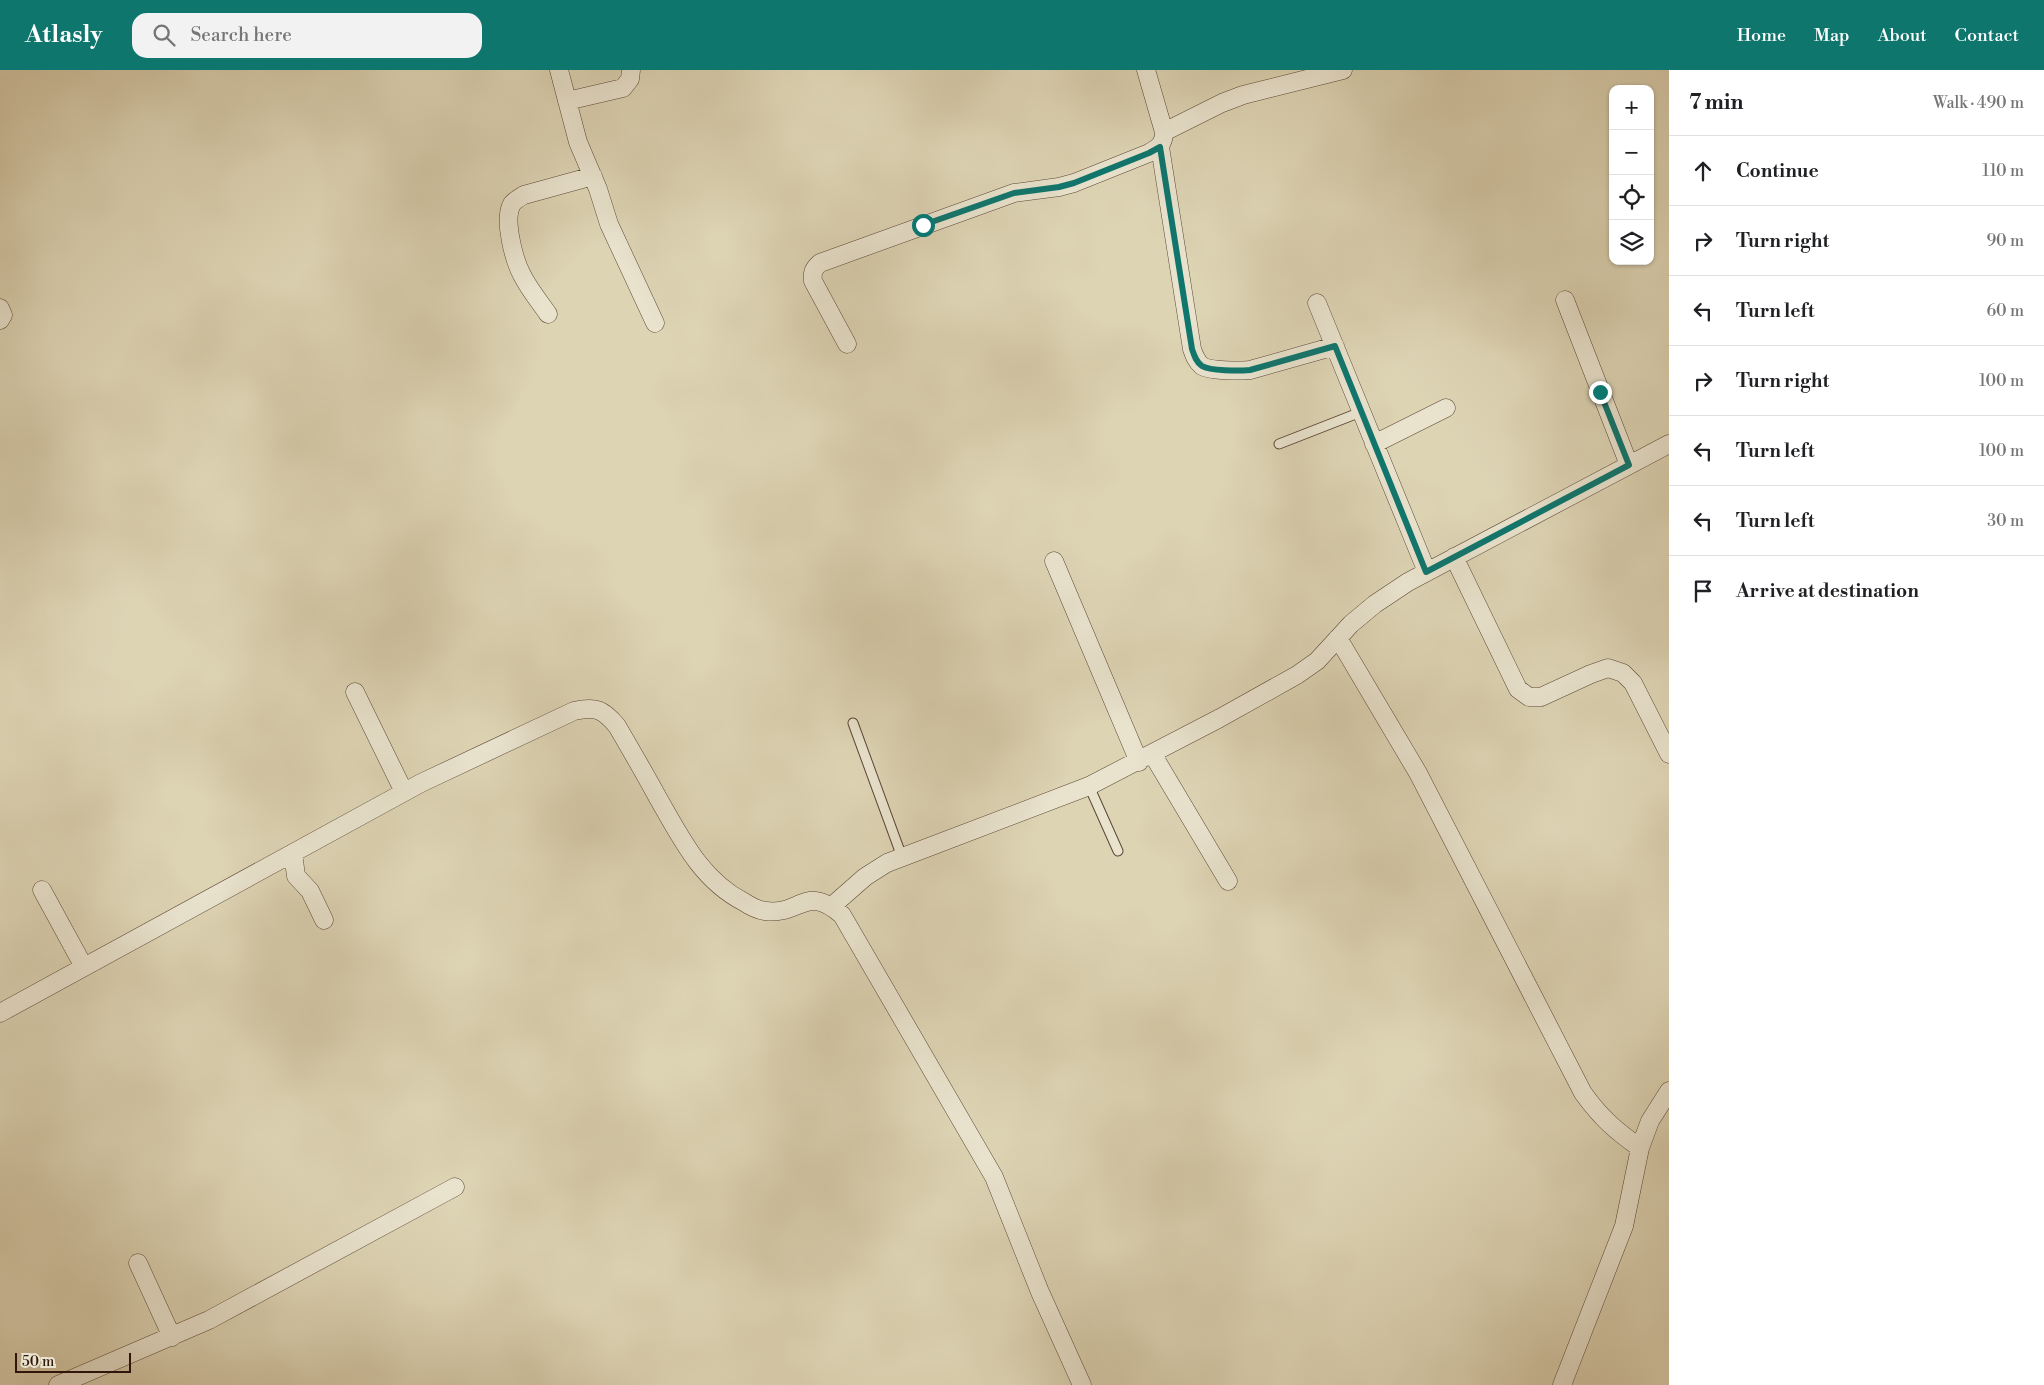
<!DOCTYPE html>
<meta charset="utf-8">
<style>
:root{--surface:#fff;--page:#f2f2f2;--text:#202124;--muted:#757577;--line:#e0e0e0;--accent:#0f766e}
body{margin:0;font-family:"Libre Bodoni",serif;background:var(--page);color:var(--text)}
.controls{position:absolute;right:15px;top:15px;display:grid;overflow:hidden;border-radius:10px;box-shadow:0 1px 4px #0004}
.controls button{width:45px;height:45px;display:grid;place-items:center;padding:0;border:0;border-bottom:1px solid var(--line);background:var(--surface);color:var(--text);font:25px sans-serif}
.scale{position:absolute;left:15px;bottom:12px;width:116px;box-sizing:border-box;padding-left:5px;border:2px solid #31170b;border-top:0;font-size:14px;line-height:18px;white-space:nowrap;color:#31170b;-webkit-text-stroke:4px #e9e3ce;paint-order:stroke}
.stop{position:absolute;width:15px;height:15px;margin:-11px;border:4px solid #0f766e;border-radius:50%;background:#fff}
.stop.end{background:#0f766e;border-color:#fff;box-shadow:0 1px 5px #0008}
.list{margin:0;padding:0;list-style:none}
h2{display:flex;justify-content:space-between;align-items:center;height:65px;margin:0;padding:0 20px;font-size:21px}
h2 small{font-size:16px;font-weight:400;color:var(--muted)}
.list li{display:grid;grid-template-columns:32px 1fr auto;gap:15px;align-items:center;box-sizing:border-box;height:70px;padding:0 20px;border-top:1px solid var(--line)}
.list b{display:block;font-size:19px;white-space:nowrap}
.list em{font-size:16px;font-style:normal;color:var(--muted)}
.icon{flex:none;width:28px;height:28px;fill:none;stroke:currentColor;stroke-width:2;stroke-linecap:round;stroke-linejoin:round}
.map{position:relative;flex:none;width:1669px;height:1315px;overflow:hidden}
header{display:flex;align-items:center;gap:30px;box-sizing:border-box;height:70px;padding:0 25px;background:var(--accent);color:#fff}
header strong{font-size:24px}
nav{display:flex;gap:28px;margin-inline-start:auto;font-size:18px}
.search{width:350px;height:45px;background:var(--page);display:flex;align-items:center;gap:12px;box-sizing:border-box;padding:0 18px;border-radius:15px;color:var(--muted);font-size:19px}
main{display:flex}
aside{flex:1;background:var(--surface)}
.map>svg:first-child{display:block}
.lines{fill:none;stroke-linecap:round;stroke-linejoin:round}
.service-casing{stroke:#5c4635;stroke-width:11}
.minor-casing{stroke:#5c4635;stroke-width:19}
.service{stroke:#e9e3ce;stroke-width:9}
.minor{stroke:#e9e3ce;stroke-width:18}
.route{stroke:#0f766e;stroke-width:6}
</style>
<header>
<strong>Atlasly</strong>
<div class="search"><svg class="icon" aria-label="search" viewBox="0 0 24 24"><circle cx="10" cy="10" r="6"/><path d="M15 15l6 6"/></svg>Search here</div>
<nav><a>Home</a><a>Map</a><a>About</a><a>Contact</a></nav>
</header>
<main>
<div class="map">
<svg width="1669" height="1315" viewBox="0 0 1669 1315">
<rect width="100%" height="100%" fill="#ddd4b4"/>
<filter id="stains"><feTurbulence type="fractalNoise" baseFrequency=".004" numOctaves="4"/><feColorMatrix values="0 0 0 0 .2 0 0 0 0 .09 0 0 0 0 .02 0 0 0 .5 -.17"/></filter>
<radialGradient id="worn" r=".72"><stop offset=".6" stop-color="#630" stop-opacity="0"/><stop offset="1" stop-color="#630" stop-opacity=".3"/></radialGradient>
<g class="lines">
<defs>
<path id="service" d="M1279,374L1361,342
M853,653L902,787
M1089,716L1118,781"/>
<path id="minor" d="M559,0L578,72L598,119L609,154L655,253
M567,31L623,18L630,9L631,0
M1164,62L1222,33L1243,25L1343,0
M1160,77L1192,279C1194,285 1196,291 1202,296C1210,301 1239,301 1250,300L1335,276
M1565,230L1629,395
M1317,233L1427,502
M0,238L3,245L0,250
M548,244C539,231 529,219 522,205C514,190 503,149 512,134C515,130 519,128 524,125L593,106
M847,274L813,211C812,203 813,199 820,193L1014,123L1059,117L1074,113L1149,83C1159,77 1164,74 1164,62L1146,0
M1374,374L1446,338
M1454,487L1518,619L1529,627H1541L1591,604L1608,598L1623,603L1633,613L1669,684
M1054,491L1139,692
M1338,568L1418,703L1583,1023C1601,1048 1615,1060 1640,1078
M355,622L404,722
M1153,685L1228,811
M293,783L296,806L310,821L324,850
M42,820L84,897
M832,836L865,807L887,793L1089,716L1220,648L1297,605L1317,591L1351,554L1375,534L1408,512L1669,374
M0,943L421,713L574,641C595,636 603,639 617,656C631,680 645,704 658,728C681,768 701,810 744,832C750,836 758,840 765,841C801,846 805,813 842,845L994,1107L1040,1222L1082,1315
M138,1193L172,1267
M58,1315L209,1250L455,1117
M1562,1315L1624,1156L1640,1078L1650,1051L1669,1021"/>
</defs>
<use href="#service" class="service-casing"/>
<use href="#minor" class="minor-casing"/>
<use href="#service" class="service"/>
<use href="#minor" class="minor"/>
</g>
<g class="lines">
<path class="route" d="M923,155L1014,123L1059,117L1074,113L1149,83L1160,77L1192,279C1194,285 1196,292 1202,296C1210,301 1239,301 1250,300L1335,276L1426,502L1629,395L1600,322"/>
</g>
<rect width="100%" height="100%" filter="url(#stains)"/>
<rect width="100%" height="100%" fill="url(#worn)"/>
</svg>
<div class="controls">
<button>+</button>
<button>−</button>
<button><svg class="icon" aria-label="locate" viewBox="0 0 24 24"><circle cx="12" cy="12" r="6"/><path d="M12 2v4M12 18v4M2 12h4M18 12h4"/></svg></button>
<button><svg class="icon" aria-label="layers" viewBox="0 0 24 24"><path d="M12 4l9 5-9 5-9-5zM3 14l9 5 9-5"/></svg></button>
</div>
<div class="scale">50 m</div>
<div class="stop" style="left:923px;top:155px"></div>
<div class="stop end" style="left:1600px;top:322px"></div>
</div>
<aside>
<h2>7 min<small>Walk · 490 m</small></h2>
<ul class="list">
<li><svg class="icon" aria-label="ahead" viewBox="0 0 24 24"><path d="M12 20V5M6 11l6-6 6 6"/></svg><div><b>Continue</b></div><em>110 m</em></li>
<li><svg class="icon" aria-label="right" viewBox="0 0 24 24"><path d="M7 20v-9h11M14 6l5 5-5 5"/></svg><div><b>Turn right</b></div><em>90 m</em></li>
<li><svg class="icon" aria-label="left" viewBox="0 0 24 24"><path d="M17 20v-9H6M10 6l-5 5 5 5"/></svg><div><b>Turn left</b></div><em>60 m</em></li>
<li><svg class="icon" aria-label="right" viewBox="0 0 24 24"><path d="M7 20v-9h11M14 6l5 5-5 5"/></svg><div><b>Turn right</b></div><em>100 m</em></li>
<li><svg class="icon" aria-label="left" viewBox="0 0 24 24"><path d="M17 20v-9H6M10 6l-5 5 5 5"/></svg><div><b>Turn left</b></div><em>100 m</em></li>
<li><svg class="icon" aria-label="left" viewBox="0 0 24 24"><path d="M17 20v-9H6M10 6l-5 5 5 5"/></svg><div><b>Turn left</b></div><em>30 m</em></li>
<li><svg class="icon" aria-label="arrive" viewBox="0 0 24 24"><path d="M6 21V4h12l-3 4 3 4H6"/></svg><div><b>Arrive at destination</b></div></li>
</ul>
</aside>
</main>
